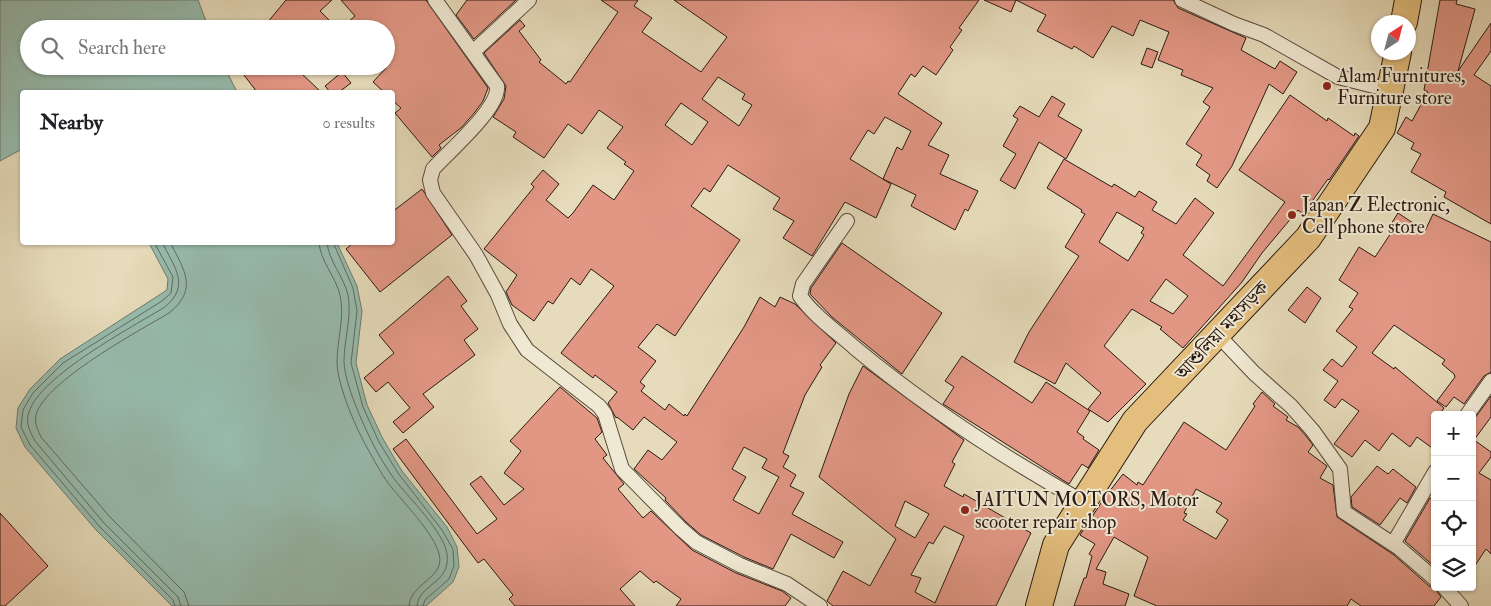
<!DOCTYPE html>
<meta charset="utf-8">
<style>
:root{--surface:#fff;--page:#f2f2f2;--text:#202124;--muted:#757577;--line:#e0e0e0}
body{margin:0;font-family:"IM FELL Double Pica","Noto Serif Bengali",serif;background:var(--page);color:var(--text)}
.controls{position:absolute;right:15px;bottom:15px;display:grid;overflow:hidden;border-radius:5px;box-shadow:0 1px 4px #0004}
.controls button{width:45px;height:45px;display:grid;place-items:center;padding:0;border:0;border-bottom:1px solid var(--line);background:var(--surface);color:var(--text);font:25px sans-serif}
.compass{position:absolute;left:1371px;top:15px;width:45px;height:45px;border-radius:50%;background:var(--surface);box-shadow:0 1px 4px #0004;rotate:36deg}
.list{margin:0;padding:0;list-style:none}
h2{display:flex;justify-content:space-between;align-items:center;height:65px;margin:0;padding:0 20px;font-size:21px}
h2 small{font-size:16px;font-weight:400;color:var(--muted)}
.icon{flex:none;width:28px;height:28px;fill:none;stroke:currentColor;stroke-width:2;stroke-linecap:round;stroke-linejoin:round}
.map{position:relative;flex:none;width:1491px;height:606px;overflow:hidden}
.search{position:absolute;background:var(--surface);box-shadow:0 1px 4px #0004;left:20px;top:20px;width:375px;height:55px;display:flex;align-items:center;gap:12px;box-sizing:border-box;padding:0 18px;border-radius:28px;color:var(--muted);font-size:19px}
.panel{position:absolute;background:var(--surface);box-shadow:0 1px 4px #0004;left:20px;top:90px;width:375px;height:155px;border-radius:5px}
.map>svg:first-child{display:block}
.water{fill:#97bbad;stroke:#6c7b6f}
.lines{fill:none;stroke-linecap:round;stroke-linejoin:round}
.shore{stroke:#616a60;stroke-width:1}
.building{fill:#e29785;stroke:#2b1a13;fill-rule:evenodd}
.street-casing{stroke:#5a4a3d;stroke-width:16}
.highway-casing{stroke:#2b1a13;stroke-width:28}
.street{stroke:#efe8d2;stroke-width:14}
.highway{stroke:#e3be7d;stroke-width:26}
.poi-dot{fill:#8f2418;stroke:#efe8d2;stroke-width:2}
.labels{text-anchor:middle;stroke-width:4;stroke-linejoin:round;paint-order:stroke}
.poi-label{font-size:19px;fill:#2b1a13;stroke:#efe8d2;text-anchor:start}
.street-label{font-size:19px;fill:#2b1a13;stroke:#efe8d2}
</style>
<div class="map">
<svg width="1491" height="606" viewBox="0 0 1491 606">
<rect width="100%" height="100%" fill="#e6dbba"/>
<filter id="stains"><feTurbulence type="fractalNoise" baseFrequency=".004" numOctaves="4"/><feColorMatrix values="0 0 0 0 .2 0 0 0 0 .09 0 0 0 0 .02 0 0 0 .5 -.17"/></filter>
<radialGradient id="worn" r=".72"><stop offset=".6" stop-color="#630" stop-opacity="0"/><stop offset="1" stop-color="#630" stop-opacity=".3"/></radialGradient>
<path class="water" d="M0,0H198L209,29H29V66H224L237,92H22V149L0,161Z
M149,243H337L357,286L362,311L356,363L367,405L383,439L402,471L447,527L457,547L459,567L453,582L426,606H172L96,530L25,447L16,428L18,408L30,389L60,359L167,290L168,279Z"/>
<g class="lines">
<path class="shore" d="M154,242L173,277L171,293L162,301L63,363L33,393L23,410L21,427L30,445L100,527L173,600L175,606
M162,242C174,267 191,285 165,307C132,327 40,376 29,412C25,422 30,432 35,441L104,523L178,597L181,606
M170,242C184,270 199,289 169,313C139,331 45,381 36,415C34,423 38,430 41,437L110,517L184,592L189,606
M319,242C320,261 336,277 340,295C345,318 337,339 337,362C337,385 357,431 369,451C375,462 381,473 388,483C402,501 434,533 439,554C446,578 410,583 409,606
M327,242C328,260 344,277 348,295C352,318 344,339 344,362C345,385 363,424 373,444C379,456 387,469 395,480C409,498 444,532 447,554C451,584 418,584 417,606
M333,242L353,288L357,311L351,363L363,407L379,442L398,473L442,530L453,549L454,566L449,579L425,600L423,606"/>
</g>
<path class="building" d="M286,0H332L320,11L338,29H262Z
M341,0H426L488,88L483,101L475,112L462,127L439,145L441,148L432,157L395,113L401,108L392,100V92H384L373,82L386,68V29H340L355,16Z
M467,0H516L474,39L456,15Z
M601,0H638L634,6L652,18L642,32L701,72L727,37L674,0H979L959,28L962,30L950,47L953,50L936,75L923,66L915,77L911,74L898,94L942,123L928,145L949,155L940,174L978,191L968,211L965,209L955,230L911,206L916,195L883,179L897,147L902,150L911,131L885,117L874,134L868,130L850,159L891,184L876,218L845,202L812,256L783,238L794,221L773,209L780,198L728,165L710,192L704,188L691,206L740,240L675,336L657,324L638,347L656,361L640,382L645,386L641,391L665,410L669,404L684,416L685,414L687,416L744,327L760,297L775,307L780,297L795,304L836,343L820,365L822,367L805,395L783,453L789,456L783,467L796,475L790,486L804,493L792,514L843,542L834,558L791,534L773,569L744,557L701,535L686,522L665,500L666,498L634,469L648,450L662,460L677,442L644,417L633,430L617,417L616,418L608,403L617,392L595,375L593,378L561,353L614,286L591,269L580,285L571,278L553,304L548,301L534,321L512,305L506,292L517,275L484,249L534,187L531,184L543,170L559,184L546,200L568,218L573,213L593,185L614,200L634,171L624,164L626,162L607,148L623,127L599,110L582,134L568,124L544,158L513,137L516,132L493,117L504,99L506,86L484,53L520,20L525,26L519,31L541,60L539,62L566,84L568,81L570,82L618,12ZM718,77L745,94L742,99L752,105L739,126L702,99ZM681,103L708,122L692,145L665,125ZM744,447L767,459L762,468L779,477L759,514L733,500L746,477L732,469Z
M984,0H1173L1178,8L1246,38L1241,50L1275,69L1280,61L1297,72L1283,94L1269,84L1232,166L1217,188L1207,181L1210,175L1196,165L1202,155L1186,144L1210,107L1203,102L1213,88L1181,75L1183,70L1158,60L1169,32L1140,20L1133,36L1112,26L1093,58L1074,46L1072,49L1037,31L1046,15L1016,0L1011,12Z
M1440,0H1457L1456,4L1475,9L1458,71L1491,23V51L1474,75L1491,86V224L1444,197L1446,192L1411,172L1421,154L1411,149L1414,143L1397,133L1406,117L1412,121L1428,92L1424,90Z
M1147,48L1158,52L1152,68L1141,64Z
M237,66H308L301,73L321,92H257Z
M342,72L351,83L339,92H330L325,86Z
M1290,95L1327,121L1328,118L1354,136L1355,133L1359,136L1329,180L1328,179L1303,214L1298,210L1262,253L1242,282L1183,348L1160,329L1162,327L1132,309L1104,346L1146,384L1108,422L1088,409L1101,393L1066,363L1055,384L1014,362L1029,332L1079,256L1065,247L1085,214L1081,212L1082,210L1047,188L1064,159L1112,187L1114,184L1135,197L1139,191L1157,202L1152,210L1176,224L1195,198L1214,213L1183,255L1223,286L1285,202L1239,170ZM1117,212L1144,228L1141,233L1144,235L1128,261L1099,242ZM1166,279L1188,296L1173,314L1150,301Z
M1052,96L1065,104L1058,116L1082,130L1066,159L1039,142L1015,189L1000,180L1016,154L1003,146L1018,119L1013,116L1020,106L1039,117Z
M422,189L452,235L380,292L346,249L354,242H392V212Z
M1398,213L1425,231L1433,214L1491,242V372L1484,376L1464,404L1454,397L1446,407L1437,401L1455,377L1454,374L1442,364L1445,360L1394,325L1372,353L1394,369L1395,367L1444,408L1439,415H1435V450L1417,437L1410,447L1392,433L1379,451L1365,440L1352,457L1334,444L1359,411L1342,399L1335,408L1324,400L1338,381L1323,370L1332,359L1342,367L1357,347L1336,331L1353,309L1349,307L1358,293L1339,280L1359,247L1375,257L1395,227L1391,224Z
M842,243L942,313L902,374L832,317L810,294L811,288Z
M448,276L467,301L461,306L478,329L464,340L475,355L423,394L434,407L403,433L393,422L410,408L388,382L376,392L364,378L394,353L379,335Z
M1307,287L1321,298L1305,323L1288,310Z
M962,356L1032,403L1046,382L1090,411L1077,432L1084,437L1083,439L1099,450L1088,468L1082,464L1069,484L943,404L954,387L945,381Z
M863,366L964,440L952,462L955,464L944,486L963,497L964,494L1031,533L996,606H833L827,601L843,571L870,586L896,539L819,477L849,394ZM905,501L929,514L915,538L895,526ZM944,526L964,536L935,603L915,592L921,578L911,575L929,542L933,544Z
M560,387L597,418L602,432L595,439L607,455L603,458L624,484L618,489L643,518L651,511L692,550L736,573L782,591L791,598L785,606H676L681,599L656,581L654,583L640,571L620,589L635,606H515L509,599L513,595L484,559L478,563L393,449L406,439L477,534L497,519L470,484L481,476L504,505L524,489L504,473L521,451L510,441Z
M1262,392L1275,404L1273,406L1288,417L1286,420L1298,427L1306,436L1313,445L1308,452L1327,466L1320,478L1333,485L1337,517L1394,555L1429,586L1435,588L1441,597L1434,606H1361L1351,599L1347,606H1157L1134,596L1148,557L1114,537L1096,569L1106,572L1103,584L1129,594L1125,606H1074L1084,578H1086L1092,556L1089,554L1095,544L1080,535L1105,497L1123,474L1137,485L1138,482L1143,485L1184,422L1226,450L1255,406L1253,404ZM1196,489L1222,503L1216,512L1228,520L1216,539L1183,520L1187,514L1184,513Z
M1491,396V417L1474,440L1491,452V457L1479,473L1491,480V554L1486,549L1472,570V422Z
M1377,466L1388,474L1393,469L1416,487L1407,503L1400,498L1380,525L1352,507L1351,497Z
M1430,498L1435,501V567L1405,541Z
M0,513L48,566L5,606H0Z"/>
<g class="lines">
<defs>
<path id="street" d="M435,0L497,86C500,108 449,151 433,169L430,180L433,193L476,255L498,295L510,324L527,350L599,406L605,414L622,469L680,528L696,542L740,565L787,584L820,606
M1182,0L1234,24L1264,35L1338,77L1390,90
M474,51L529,0
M847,221L803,284L800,296C815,317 836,331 855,348C926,407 1003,457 1083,502
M1217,334L1254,373L1291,406L1313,431L1340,469L1344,512L1399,548L1435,579
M1467,415L1491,381
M1393,544L1435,472
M1444,587L1461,606"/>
<path id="highway" d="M1404,22L1408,0
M1039,606L1056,545L1135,421L1308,238L1382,128L1398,52"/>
</defs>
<use href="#street" class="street-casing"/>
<use href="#highway" class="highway-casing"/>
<use href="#street" class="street"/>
<use href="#highway" class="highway"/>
</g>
<g class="poi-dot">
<circle cx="1327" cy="86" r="5"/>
<circle cx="1292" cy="215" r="5"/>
<circle cx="965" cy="510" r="5"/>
</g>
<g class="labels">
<g class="poi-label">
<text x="1337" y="82">Alam Furnitures,<tspan x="1337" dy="22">Furniture store</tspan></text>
<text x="1302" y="211">Japan Z Electronic,<tspan x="1302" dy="22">Cell phone store</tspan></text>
<text x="975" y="506">JAITUN MOTORS, Motor<tspan x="975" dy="22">scooter repair shop</tspan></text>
</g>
<g class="street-label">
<text transform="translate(1221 330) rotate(-47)" y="7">আশুলিয়া মহাসড়ক</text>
</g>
</g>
<rect width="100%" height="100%" filter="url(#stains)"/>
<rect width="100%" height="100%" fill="url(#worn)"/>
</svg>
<div class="controls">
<button>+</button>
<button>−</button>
<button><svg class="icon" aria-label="locate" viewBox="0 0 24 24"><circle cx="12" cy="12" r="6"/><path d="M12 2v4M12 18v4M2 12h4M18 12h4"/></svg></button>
<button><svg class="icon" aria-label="layers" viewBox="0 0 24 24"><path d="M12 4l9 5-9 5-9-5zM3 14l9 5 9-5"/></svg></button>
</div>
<svg class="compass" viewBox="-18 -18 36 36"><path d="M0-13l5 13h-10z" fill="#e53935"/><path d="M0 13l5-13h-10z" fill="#757577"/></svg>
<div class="search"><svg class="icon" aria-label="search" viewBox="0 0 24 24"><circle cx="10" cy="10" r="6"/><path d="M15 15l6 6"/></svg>Search here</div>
<section class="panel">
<h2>Nearby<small>0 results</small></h2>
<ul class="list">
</ul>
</section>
</div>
